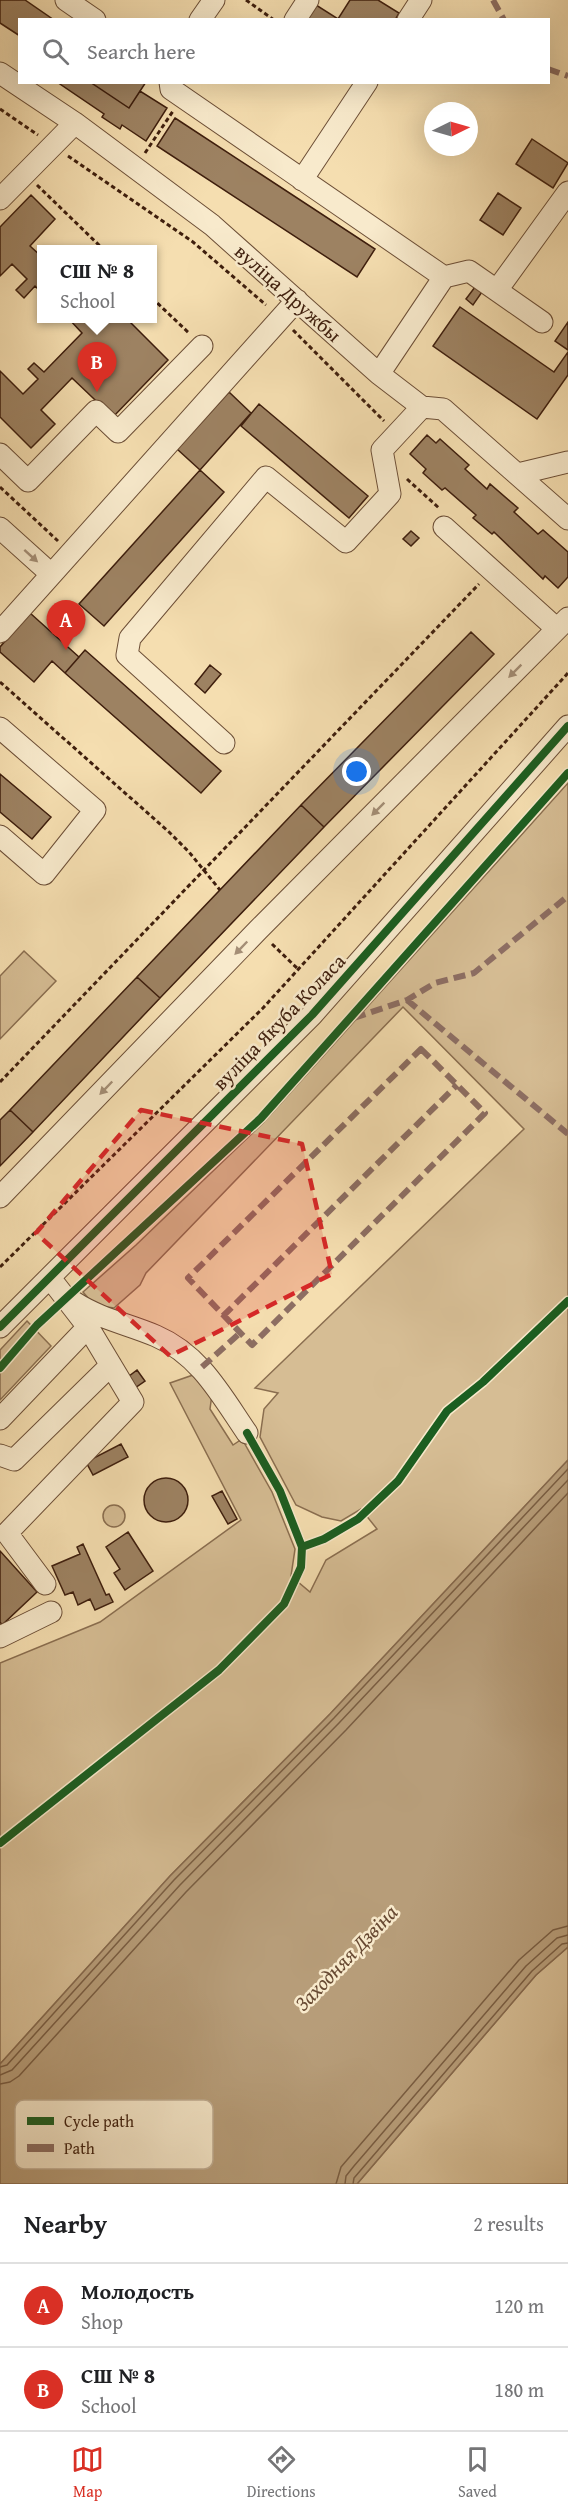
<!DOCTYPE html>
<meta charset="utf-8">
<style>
:root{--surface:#fff;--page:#f6f6f6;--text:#202124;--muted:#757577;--line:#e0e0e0;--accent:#d93025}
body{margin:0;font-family:"Gentium Book Plus",serif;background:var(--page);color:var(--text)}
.compass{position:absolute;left:424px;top:102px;width:54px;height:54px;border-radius:50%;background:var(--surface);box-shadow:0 6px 24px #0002;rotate:85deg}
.you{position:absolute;left:357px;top:772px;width:21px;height:21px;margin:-15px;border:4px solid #fff;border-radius:50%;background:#1a73e8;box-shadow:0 0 0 9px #1a73e833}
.badge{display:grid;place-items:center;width:39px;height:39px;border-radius:50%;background:var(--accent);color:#fff;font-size:20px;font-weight:700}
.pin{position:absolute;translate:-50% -50px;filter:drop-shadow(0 2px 3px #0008)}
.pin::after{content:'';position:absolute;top:32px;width:21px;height:18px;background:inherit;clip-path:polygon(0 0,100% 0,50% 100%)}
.popup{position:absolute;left:37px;top:245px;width:120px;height:78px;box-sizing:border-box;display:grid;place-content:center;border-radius:0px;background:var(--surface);filter:drop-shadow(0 2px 4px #0005);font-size:20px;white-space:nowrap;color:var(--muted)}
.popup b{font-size:22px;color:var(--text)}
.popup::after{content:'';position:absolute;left:50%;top:100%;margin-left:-12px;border:12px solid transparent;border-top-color:var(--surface)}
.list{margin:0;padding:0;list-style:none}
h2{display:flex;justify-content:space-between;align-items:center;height:78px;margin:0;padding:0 24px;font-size:26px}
h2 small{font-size:20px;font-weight:400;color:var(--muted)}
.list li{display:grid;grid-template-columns:39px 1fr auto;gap:18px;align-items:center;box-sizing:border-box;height:84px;padding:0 24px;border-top:2px solid var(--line)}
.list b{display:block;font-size:22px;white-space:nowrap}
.list p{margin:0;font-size:20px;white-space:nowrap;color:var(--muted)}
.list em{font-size:20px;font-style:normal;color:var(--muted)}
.icon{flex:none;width:33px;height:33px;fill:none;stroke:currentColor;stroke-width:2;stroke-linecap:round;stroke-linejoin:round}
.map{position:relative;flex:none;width:568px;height:2184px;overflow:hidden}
.search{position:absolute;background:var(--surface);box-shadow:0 6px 24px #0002;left:18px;right:18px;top:18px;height:66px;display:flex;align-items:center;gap:15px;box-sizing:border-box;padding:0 21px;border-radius:0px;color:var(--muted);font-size:22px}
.sheet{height:246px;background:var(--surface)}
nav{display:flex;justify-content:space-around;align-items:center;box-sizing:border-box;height:84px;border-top:2px solid var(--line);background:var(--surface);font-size:16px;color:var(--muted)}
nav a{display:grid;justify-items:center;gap:3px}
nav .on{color:var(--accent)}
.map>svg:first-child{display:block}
.green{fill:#d6bd94;stroke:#8a6e50;stroke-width:1.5}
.water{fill:#b79d79;stroke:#876a4e;stroke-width:1.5}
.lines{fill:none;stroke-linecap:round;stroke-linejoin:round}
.shore{stroke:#7a5e43;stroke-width:1.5}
.building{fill:#9d8262;stroke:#3e1e0d;stroke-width:1.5}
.minor-casing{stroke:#6c4e36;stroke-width:23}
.path{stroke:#3e1e0d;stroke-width:3;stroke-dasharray:4.5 3;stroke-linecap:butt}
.minor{stroke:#f8eacc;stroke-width:21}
.quiet{stroke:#8d6e63;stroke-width:6;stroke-dasharray:12 6;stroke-linecap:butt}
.cycleway-casing{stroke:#f8eacc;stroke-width:11}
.cycleway{stroke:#1b5e20;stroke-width:8}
.oneway{fill:#a48e76}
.marked{fill:#d62828;fill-opacity:0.2;stroke:#d62828;stroke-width:4.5;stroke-dasharray:12 8;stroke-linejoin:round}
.labels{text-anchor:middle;stroke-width:5;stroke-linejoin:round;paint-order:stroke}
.street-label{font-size:20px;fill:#3e1e0d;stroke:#f8eacc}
.water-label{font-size:21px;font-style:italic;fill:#684a33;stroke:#f8eacc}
.key{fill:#f8eacc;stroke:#c0ad93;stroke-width:1.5}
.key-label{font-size:16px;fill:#3e1e0d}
</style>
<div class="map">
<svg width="568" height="2184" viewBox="0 0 568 2184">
<rect width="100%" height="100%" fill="#f5deb0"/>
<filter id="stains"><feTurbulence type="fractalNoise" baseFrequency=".00333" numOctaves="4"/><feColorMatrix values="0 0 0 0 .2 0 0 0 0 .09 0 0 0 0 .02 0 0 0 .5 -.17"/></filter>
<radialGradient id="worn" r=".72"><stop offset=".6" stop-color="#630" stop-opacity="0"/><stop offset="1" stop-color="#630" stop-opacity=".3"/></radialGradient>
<path class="green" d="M568,783V1460L330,1714L170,1876L0,2064V1663L100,1622L241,1520L170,1383L196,1374L212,1394L210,1409L233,1445L242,1439L272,1492L295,1549L291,1576L310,1592L326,1560L377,1529L361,1509L341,1521L322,1517L296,1505L260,1437L264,1409L278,1393L255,1388L524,1129L403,1007L146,1273L140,1285L114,1308L94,1305L83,1292L136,1245L264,1122Z
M24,951L56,981L0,1039V976Z
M27,1321L51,1346L0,1400V1350Z
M103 1516a11 11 0 1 1 22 0a11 11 0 1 1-22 0Z
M568,1947V2184H357L536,1975Z"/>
<path class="water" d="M568,1460V1947L536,1975L357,2184H0V2064L170,1876L330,1714Z"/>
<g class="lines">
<path class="shore" d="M0,2067L7,2065L174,1880L334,1718L568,1469
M0,2075L12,2070L180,1885L339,1723L568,1480
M0,2084L10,2082L19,2076L186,1892L346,1730L568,1493
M336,2184L341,2167L519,1960L553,1930L568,1926
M345,2184L346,2176L354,2166L526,1966L557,1938L568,1935
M353,2184L354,2178L532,1971L562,1944L568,1943"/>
</g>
<path class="building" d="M0,0H25L54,20H20V36L0,23Z
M350,0H378L399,13L395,20H302L313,3L338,19Z
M57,82H90L129,108L140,91L167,108L146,141L122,125L120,129L102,117L104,114Z
M90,82H146L129,108Z
M175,118L375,249L357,277L157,146Z
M532,139L568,163L553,188L516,164Z
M498,193L521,208L503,235L480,220Z
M31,195L55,219L30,246L42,257V293L35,286L24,298L16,290L27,279L12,264L0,276V227Z
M475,287L482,292L473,305L466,299Z
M460,307L554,372L568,352V375L537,419L433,346Z
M68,318H126L168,360L113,417L72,378L41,410L55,424L31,448L0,417V371L23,394L38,379L28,369L34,363L44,372L82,333Z
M568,322V350L555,341Z
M229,392L251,413L200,470L177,449Z
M259,404L368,496L349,518L241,426Z
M427,435L436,443L440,439L469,465L465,469L487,489L490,484L518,508L514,512L538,534L543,530L568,552V577L558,588L545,576L543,579L494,532L492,534L473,518L476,515L445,488L442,490L423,473L426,469L410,454Z
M200,470L224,492L104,626L79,604Z
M411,531L419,538L411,546L403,539Z
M30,613L79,657L65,673L52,661L34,682L0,652V647Z
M471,632L494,654L324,827L301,805Z
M85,650L221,771L201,793L65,673Z
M210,665L221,674L205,693L195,684Z
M0,774L51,817L32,839L0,812Z
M301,805L324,827L160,998L137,977Z
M137,977L160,998L33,1132L10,1110Z
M10,1110L33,1132L0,1166V1120Z
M137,1370L145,1381L132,1390L124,1380Z
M121,1444L128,1457L93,1475L86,1462Z
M144 1500a22 22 0 1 1 44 0a22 22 0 1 1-44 0Z
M222,1491L237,1519L228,1524L212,1496Z
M128,1532L153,1571L125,1590L114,1573L120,1569L106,1547Z
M83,1544L106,1595L109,1594L113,1602L95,1610L90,1599L78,1605L73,1592L65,1595L52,1566L80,1554L77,1547Z
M0,1551L37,1592L2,1625L0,1622Z"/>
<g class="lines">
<defs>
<path id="minor" d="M66,0L95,20
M200,20L214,0
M295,20L308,0
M408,20L421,0
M0,73L75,123L212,225L379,374L422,407L443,409L568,519
M170,82L171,89L444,277L379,374
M302,180L367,82
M0,199L75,123
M444,277L469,271L542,322
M497,290L568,192
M0,454L28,481L96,411L118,432L202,346
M518,474L568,462
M444,527L557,629
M0,528L51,574
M0,632L297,300
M0,728L95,810L44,874L0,836
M224,743L127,655L130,638L266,477L346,542L390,494L382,450L422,407
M0,1197L258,930L568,618
M74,1302C100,1319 128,1324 156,1336C200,1355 221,1395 247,1433
M0,1327L312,1015L568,726
M0,1419L88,1327
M0,1455L14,1460L111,1365
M45,1584L7,1533L133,1402L88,1327L50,1278
M0,1637L51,1612"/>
</defs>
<use href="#minor" class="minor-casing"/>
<path class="path" d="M246,0L274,20
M0,109L38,135
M145,153L173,111
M68,156L193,242L266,305
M37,185L103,249
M152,298L190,334
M293,330L384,421
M407,479L440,509
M0,487L58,541
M0,682L169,832L189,852L220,890
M272,944L299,970
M0,1082L479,584
M0,1267L263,1008L568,673"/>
<use href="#minor" class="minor"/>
<path class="quiet" d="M493,0L504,20
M548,69L568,76
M407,1000L568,1134
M354,1018L407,1000L435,983L474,973L568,896
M421,1049L485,1113L252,1345L188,1278Z
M223,1316L457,1085
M202,1367L240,1333"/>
<defs>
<path id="cycleway" d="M0,1327L312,1015L568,726
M0,1368L37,1325L261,1118L568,773
M302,1547L324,1539L358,1519L398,1481L447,1411L483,1382L568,1301
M0,1843L219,1670L284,1604L301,1567L302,1547L280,1491L247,1433"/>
</defs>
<use href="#cycleway" class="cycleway-casing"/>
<use href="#cycleway" class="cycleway"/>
</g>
<defs><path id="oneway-solid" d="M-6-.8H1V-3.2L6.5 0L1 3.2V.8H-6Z" transform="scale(1.5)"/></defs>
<g class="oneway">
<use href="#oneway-solid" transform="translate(31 556) rotate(42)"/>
<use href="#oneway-solid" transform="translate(515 671) rotate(135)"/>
<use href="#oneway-solid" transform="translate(378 809) rotate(135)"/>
<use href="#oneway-solid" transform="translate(241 948) rotate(134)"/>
<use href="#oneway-solid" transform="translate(106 1088) rotate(134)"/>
</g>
<path class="marked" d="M141,1110L302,1144L332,1274L170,1356L36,1233Z"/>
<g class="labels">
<g class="street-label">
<text transform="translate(288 293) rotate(42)" y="7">вуліца Дружбы</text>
<text transform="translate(279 1022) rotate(-46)" y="7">вуліца Якуба Коласа</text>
</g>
<g class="water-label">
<text transform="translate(346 1958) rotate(-46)" y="7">Заходняя Дзвіна</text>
</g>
</g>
<rect x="15" y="2100" width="198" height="69" rx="9" class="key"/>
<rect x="27" y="2117" width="27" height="8" fill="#1b5e20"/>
<rect x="27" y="2144" width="27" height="8" fill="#8d6e63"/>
<g class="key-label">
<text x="64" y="2127">Cycle path</text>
<text x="64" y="2154">Path</text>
</g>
<rect width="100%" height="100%" filter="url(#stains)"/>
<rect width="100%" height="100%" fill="url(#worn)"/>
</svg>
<svg class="compass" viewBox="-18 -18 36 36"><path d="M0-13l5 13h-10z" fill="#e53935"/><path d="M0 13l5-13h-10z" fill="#757577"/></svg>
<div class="you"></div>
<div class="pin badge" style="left:66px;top:650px">A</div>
<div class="pin badge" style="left:97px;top:392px">B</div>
<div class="popup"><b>СШ № 8</b>School</div>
<div class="search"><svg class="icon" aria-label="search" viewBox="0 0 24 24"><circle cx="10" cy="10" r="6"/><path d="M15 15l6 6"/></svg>Search here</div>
</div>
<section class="sheet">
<h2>Nearby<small>2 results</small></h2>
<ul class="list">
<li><span class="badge">A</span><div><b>Молодость</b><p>Shop</p></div><em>120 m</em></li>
<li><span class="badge">B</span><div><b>СШ № 8</b><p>School</p></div><em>180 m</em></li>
</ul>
</section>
<nav>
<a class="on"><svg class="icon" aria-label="map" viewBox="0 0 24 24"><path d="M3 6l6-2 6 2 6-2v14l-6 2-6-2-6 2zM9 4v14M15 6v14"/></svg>Map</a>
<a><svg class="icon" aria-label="directions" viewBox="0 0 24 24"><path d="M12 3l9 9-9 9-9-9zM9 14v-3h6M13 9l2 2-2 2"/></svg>Directions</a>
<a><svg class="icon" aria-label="saved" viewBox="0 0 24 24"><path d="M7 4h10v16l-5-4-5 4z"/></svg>Saved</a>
</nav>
